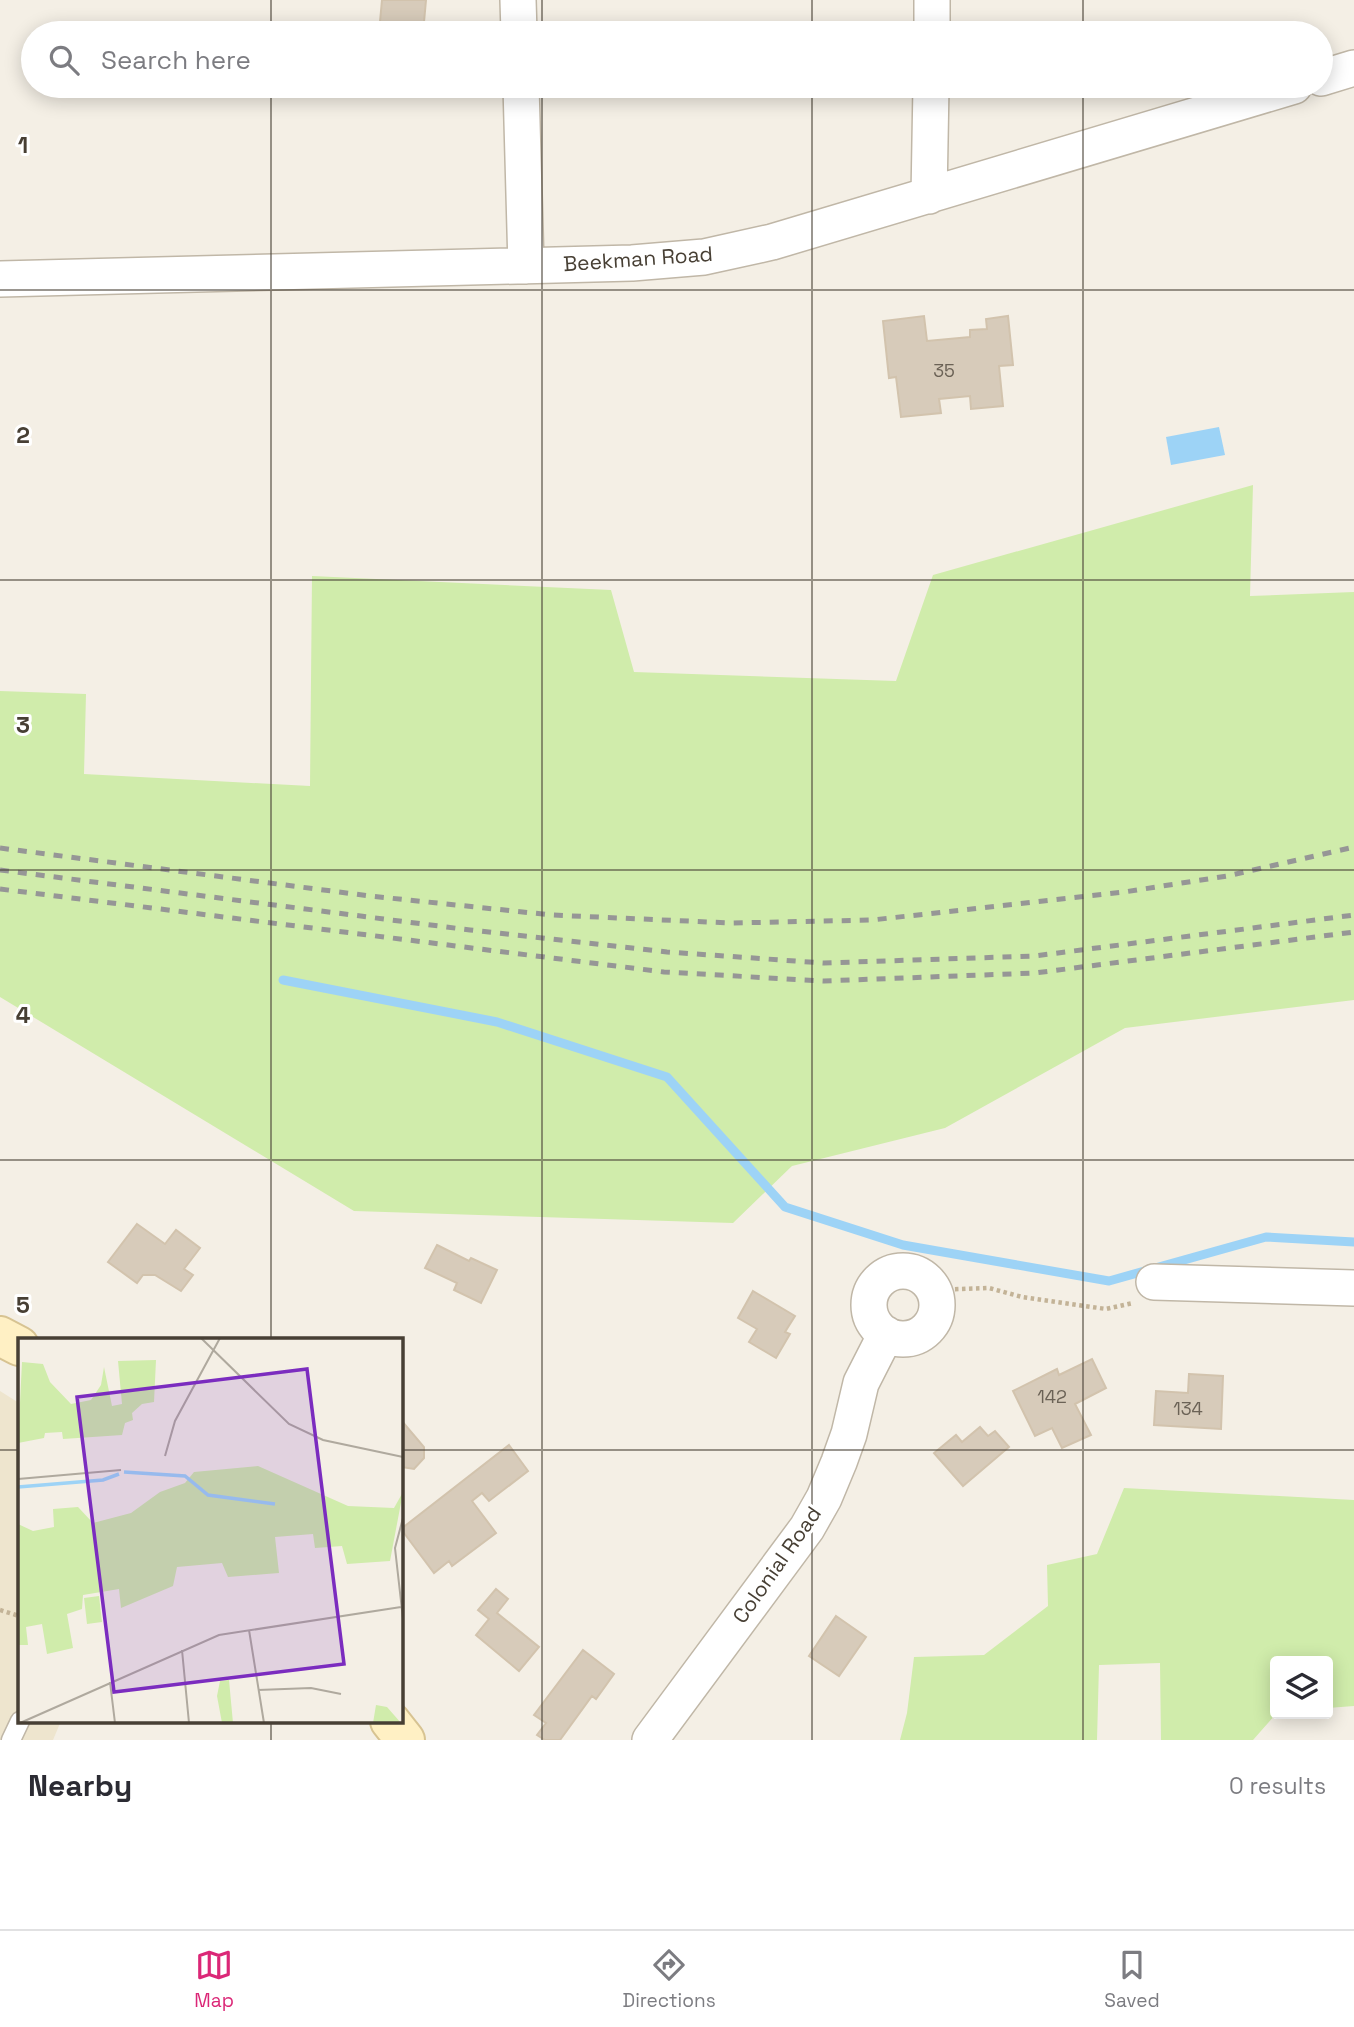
<!DOCTYPE html>
<style>
:root{--surface:#fff;--page:#f7f7f7;--text:#2b2b33;--muted:#7c7c81;--line:#e1e1e2;--accent:#db2777}
body{margin:0;font-family:"Space Grotesk",sans-serif;background:var(--page);color:var(--text)}
.controls{position:absolute;right:21px;bottom:21px;display:grid;overflow:hidden;border-radius:7px;box-shadow:0 4px 18px #0003}
.controls button{width:63px;height:63px;display:grid;place-items:center;padding:0;border:0;border-bottom:2px solid var(--line);background:var(--surface);color:var(--text);font:35px sans-serif}
.list{margin:0;padding:0;list-style:none}
h2{display:flex;justify-content:space-between;align-items:center;height:91px;margin:0;padding:0 28px;font-size:30px}
h2 small{font-size:23px;font-weight:400;color:var(--muted)}
.icon{flex:none;width:38px;height:38px;fill:none;stroke:currentColor;stroke-width:2;stroke-linecap:round;stroke-linejoin:round}
.map{position:relative;flex:none;width:1354px;height:1740px;overflow:hidden}
.search{position:absolute;background:var(--surface);box-shadow:0 4px 18px #0003;left:21px;right:21px;top:21px;height:77px;display:flex;align-items:center;gap:18px;box-sizing:border-box;padding:0 24px;border-radius:38px;color:var(--muted);font-size:26px}
.sheet{height:189px;background:var(--surface)}
nav{display:flex;justify-content:space-around;align-items:center;box-sizing:border-box;height:98px;border-top:2px solid var(--line);background:var(--surface);font-size:19px;color:var(--muted)}
nav a{display:grid;justify-items:center;gap:4px}
nav .on{color:var(--accent)}
.map>svg:first-child{display:block}
.education{fill:#eee5ce}
.green{fill:#d0ecab}
.water{fill:#9dd3f6}
.lines{fill:none;stroke-linecap:round;stroke-linejoin:round}
.stream{stroke:#9dd3f6;stroke-width:9}
.building{fill:#d7cbba;stroke:#d2c3ad;stroke-width:2}
.lane-casing{stroke:#c0b7a7;stroke-width:21}
.street-casing{stroke:#c0b7a7;stroke-width:38}
.secondary-casing{stroke:#d7c392;stroke-width:42}
.path{stroke:#c3b397;stroke-width:4.5;stroke-dasharray:3.5 3.5;stroke-linecap:butt}
.lane{stroke:#fff;stroke-width:18}
.street{stroke:#fff;stroke-width:35}
.secondary{stroke:#fff0c4;stroke-width:38}
.rail{stroke:#969696;stroke-width:5;stroke-dasharray:9 9;stroke-linecap:butt}
.grid{fill:none;stroke:#473f34;stroke-width:2;stroke-opacity:0.55}
.labels{text-anchor:middle;stroke-width:6;stroke-linejoin:round;paint-order:stroke}
.number-label{font-size:18px;fill:#6b6256}
.street-label{font-size:21px;fill:#473f34;stroke:#fff}
.inset-river{fill:none;stroke:#9dd3f6;stroke-width:3.5}
.inset-road{fill:none;stroke:#afa99e;stroke-width:2}
.view{fill:#7b2cbf;fill-opacity:0.15;stroke:#7b2cbf;stroke-width:3.5}
.inset-edge{fill:none;stroke:#473f34;stroke-width:3.5}
.grid-label{font-size:23px;text-anchor:middle;font-weight:bold;fill:#473f34;stroke:#fff;stroke-width:6;stroke-linejoin:round;paint-order:stroke}
</style>
<div class="map">
<svg width="1354" height="1740" viewBox="0 0 1354 1740">
<rect width="100%" height="100%" fill="#f4efe5"/>
<path class="education" d="M0,1391L19,1403V1721H61L53,1740H0Z"/>
<path class="green" d="M1253,485L1250,596L1354,592V1000L1125,1028L945,1128L792,1166L733,1223L354,1211L0,997V691L86,694L84,774L310,786L312,576L611,590L634,672L896,681L933,575Z
M1124,1488L1354,1500V1706L1328,1708V1661H1275L1276,1714L1253,1740H1161L1160,1663L1099,1665L1097,1740H900L907,1713L914,1657L984,1655L1048,1606L1047,1565L1097,1554Z"/>
<path class="water" d="M1219,427L1225,455L1171,465L1166,437Z"/>
<g class="lines">
<path class="stream" d="M283,980L497,1022L667,1077L785,1207L903,1245L1109,1281L1266,1237L1354,1242"/>
</g>
<path class="building" d="M382,0H426L423,33H379Z
M924,316L927,341L970,337V330L987,329L986,319L1008,316L1013,365L999,366L1003,406L971,409L970,396L939,399L941,413L901,417L896,377L889,378L883,321Z
M137,1224L165,1244L176,1230L200,1248L184,1269L193,1275L181,1291L155,1275H143L137,1283L108,1262Z
M437,1245L469,1261L471,1258L497,1270L481,1303L454,1290L457,1283L425,1268Z
M753,1291L795,1316L785,1332L790,1334L776,1358L749,1342L757,1329L738,1318Z
M1092,1359L1106,1388L1075,1404L1091,1435L1062,1448L1052,1428L1035,1436L1013,1391L1057,1369L1059,1375Z
M1189,1374L1223,1376L1221,1429L1154,1425L1156,1391L1188,1393Z
M401,1420L424,1447V1458L414,1469L401,1467Z
M980,1427L988,1436L995,1431L1009,1447L963,1486L934,1453L956,1435L962,1442Z
M509,1445L528,1471L489,1501L482,1493L472,1501L496,1533L452,1566L449,1561L434,1573L401,1529Z
M496,1589L508,1599L497,1613L539,1647L519,1671L476,1635L489,1619L478,1610Z
M836,1616L866,1637L839,1676L809,1656Z
M583,1650L614,1674L596,1699L592,1696L560,1740H545L537,1735L546,1723L534,1715Z"/>
<g class="lines">
<defs>
<path id="lane" d="M11,1740L20,1721"/>
<path id="street" d="M518,0L519,33
M932,33V0
M1321,78L1354,68
M521,86L526,266
M929,196L931,86
M0,279L632,263L704,257L772,242L1294,86
M869 1305a34 34 0 1 1 68 0a34 34 0 1 1-68 0Z
M1154,1282L1354,1288
M650,1740L807,1528L824,1498L839,1462L849,1434L861,1383L886,1334"/>
<path id="secondary" d="M0,1336L19,1346
M390,1721L405,1740"/>
</defs>
<use href="#lane" class="lane-casing"/>
<use href="#street" class="street-casing"/>
<use href="#secondary" class="secondary-casing"/>
<path class="path" d="M934,1290L989,1288L1022,1297L1106,1309L1133,1303
M0,1610L19,1616"/>
<use href="#lane" class="lane"/>
<use href="#street" class="street"/>
<use href="#secondary" class="secondary"/>
<path class="rail" d="M0,848L370,896L552,915L732,923L872,920L1124,892L1227,876L1354,847
M0,870L470,930L667,952L824,963L1034,956L1354,915
M0,889L664,972L824,981L1035,973L1354,932"/>
</g>
<path class="grid" d="M271,0V33M542,0V33M812,0V33M1083,0V33M271,86V1339M542,86V1740M812,86V1740M1083,86V1740M0,290H1354M0,580H1354M0,870H1354M0,1160H1354M0,1450H19M401,1450H1354M271,1721V1740"/>
<g class="labels">
<g class="number-label">
<text x="944" y="377">35</text>
<text x="1052" y="1403">142</text>
<text x="1188" y="1415">134</text>
</g>
<g class="street-label">
<text transform="translate(638 259) rotate(-4)" y="7">Beekman Road</text>
<text transform="translate(777 1565) rotate(-55)" y="7">Colonial Road</text>
</g>
</g>
<g transform="translate(18 1338)">
<rect width="385" height="385" fill="#f4efe5"/>
<path d="M138,22L136,64L124,66L114,75L115,82L107,85L104,97L45,101L44,94L27,95L26,100L0,105L4,24L25,26L32,44L53,66L73,62L83,47L86,29L94,68L104,66L100,23ZM240,128L330,168L376,170L385,154L372,223L329,226L324,208L297,210L295,196L257,199L261,235L210,239L204,225L159,229L155,248L103,270L101,251L65,257L64,271L49,276L55,310L29,316L24,286L8,289L10,307H0V186L15,193L36,189L35,171L60,169L75,185L113,175L142,154L167,145L176,134ZM81,258L84,284L69,286L66,260ZM211,342L215,385H204L199,358L202,343ZM358,367L369,369L383,385H355Z" fill="#d0ecab"/>
<path class="inset-river" d="M106,134L167,138L190,157L257,166M0,149L85,142L101,136"/>
<path class="inset-road" d="M183,0L271,86L305,102L385,119M147,118L157,83L202,0M0,141L103,132M385,180L377,210L385,281M231,292L246,385M164,312L171,385M92,344L97,385M240,352L293,350L323,356M2,385L201,297L383,269"/>
<path class="view" d="M289,31L326,326L96,354L59,59Z"/>
<rect width="385" height="385" class="inset-edge"/>
</g>
<g class="grid-label">
<text x="23" y="153">1</text>
<text x="23" y="443">2</text>
<text x="23" y="733">3</text>
<text x="23" y="1023">4</text>
<text x="23" y="1313">5</text>
</g>
</svg>
<div class="controls">
<button><svg class="icon" aria-label="layers" viewBox="0 0 24 24"><path d="M12 4l9 5-9 5-9-5zM3 14l9 5 9-5"/></svg></button>
</div>
<div class="search"><svg class="icon" aria-label="search" viewBox="0 0 24 24"><circle cx="10" cy="10" r="6"/><path d="M15 15l6 6"/></svg>Search here</div>
</div>
<section class="sheet">
<h2>Nearby<small>0 results</small></h2>
<ul class="list">
</ul>
</section>
<nav>
<a class="on"><svg class="icon" aria-label="map" viewBox="0 0 24 24"><path d="M3 6l6-2 6 2 6-2v14l-6 2-6-2-6 2zM9 4v14M15 6v14"/></svg>Map</a>
<a><svg class="icon" aria-label="directions" viewBox="0 0 24 24"><path d="M12 3l9 9-9 9-9-9zM9 14v-3h6M13 9l2 2-2 2"/></svg>Directions</a>
<a><svg class="icon" aria-label="saved" viewBox="0 0 24 24"><path d="M7 4h10v16l-5-4-5 4z"/></svg>Saved</a>
</nav>
